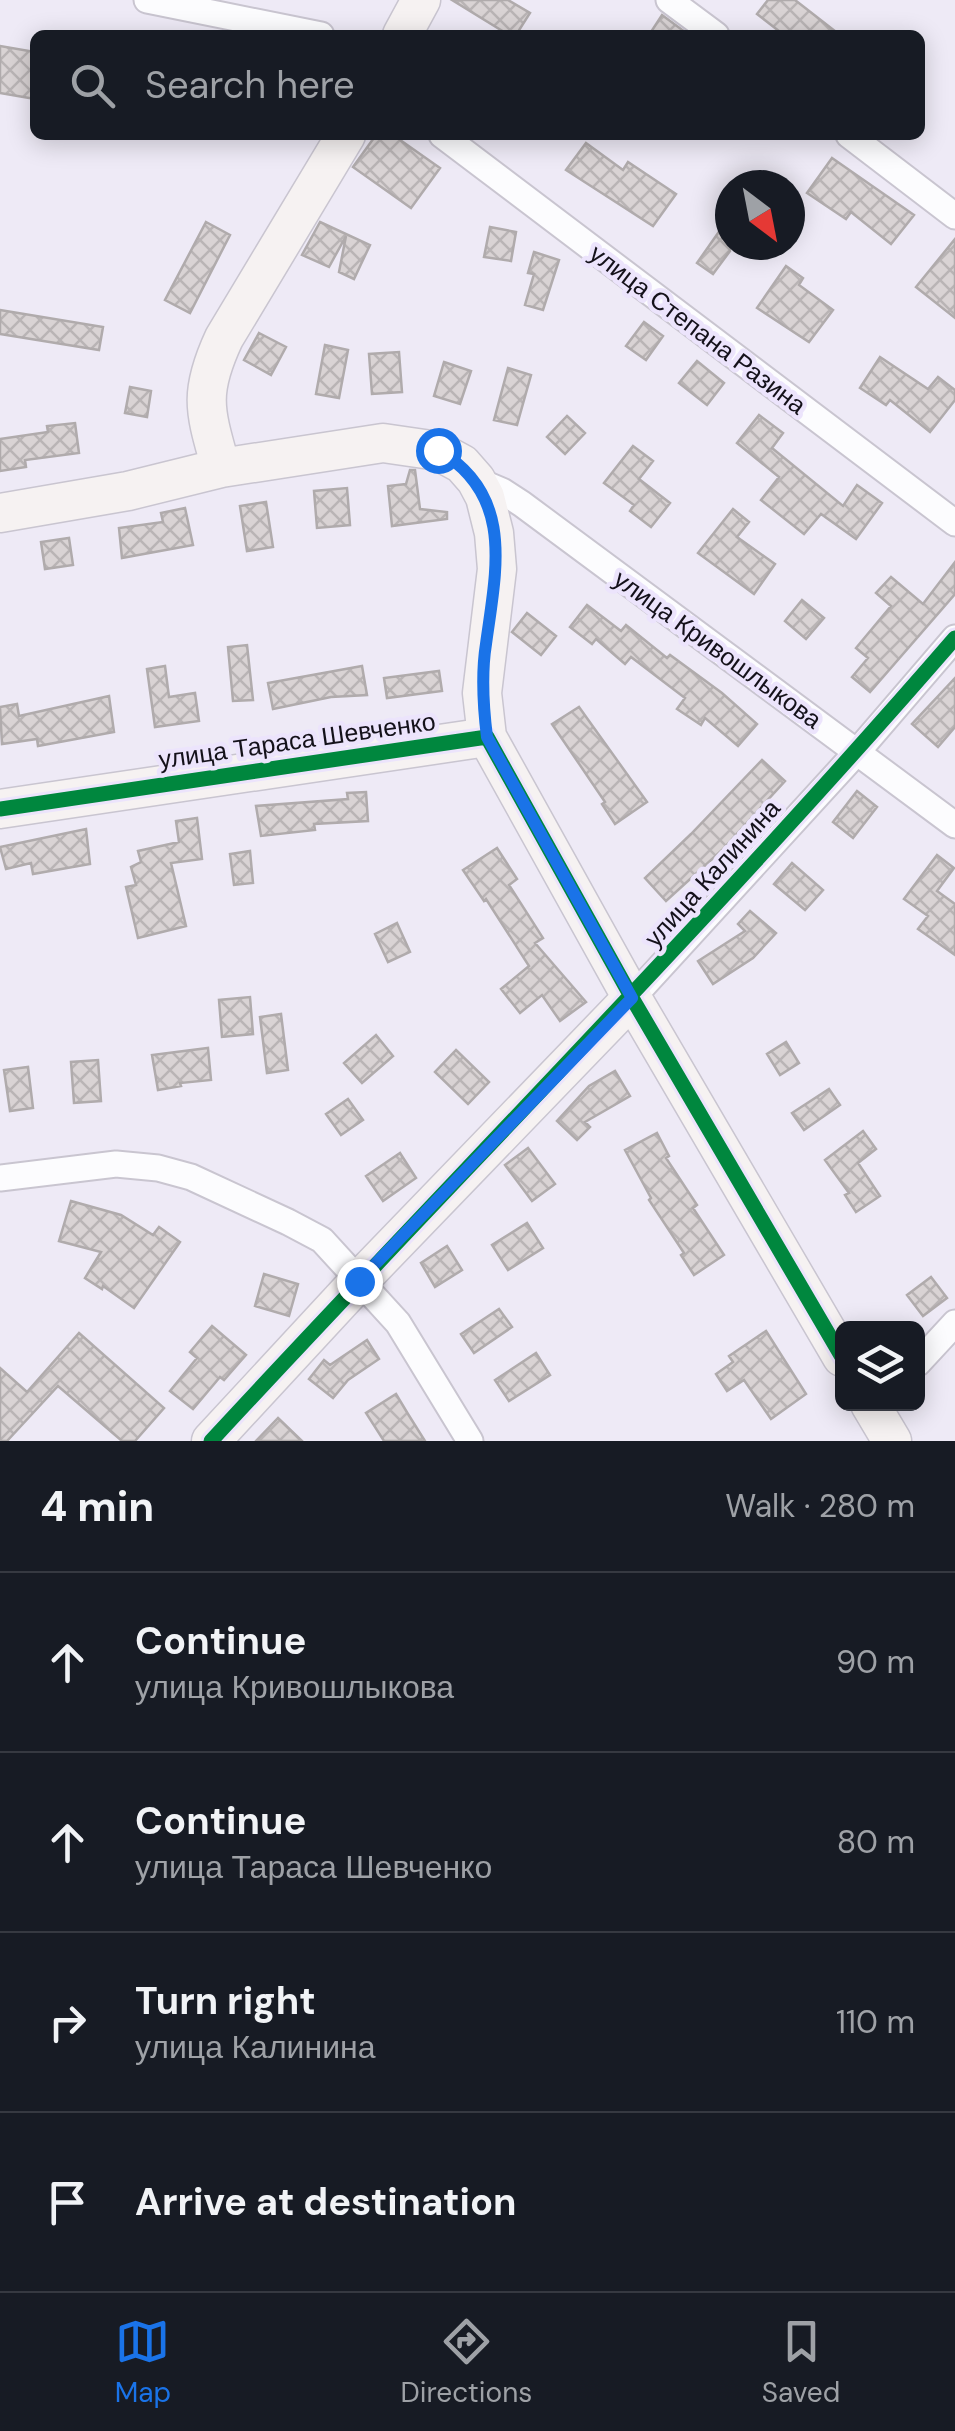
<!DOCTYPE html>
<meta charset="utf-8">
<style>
:root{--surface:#171b24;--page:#20242c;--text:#f1f3f6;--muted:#9ea1a6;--line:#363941;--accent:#1a73e8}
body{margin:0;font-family:"DM Sans",sans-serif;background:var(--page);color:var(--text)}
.controls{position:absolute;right:30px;bottom:30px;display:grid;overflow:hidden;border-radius:15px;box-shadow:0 5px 25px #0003}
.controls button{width:90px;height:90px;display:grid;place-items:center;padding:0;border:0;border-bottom:2px solid var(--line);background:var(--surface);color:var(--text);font:50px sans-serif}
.compass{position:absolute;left:715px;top:170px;width:90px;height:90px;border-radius:50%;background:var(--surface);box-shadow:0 5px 25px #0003;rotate:148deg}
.stop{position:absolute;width:30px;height:30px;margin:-22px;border:8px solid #1a73e8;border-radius:50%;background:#fff}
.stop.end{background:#1a73e8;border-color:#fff;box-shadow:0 2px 10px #0008}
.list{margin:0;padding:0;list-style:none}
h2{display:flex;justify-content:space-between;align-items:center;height:130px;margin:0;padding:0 40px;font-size:42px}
h2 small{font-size:32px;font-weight:400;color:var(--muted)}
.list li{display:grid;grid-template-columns:65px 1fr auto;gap:30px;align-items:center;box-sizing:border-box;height:180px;padding:0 40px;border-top:2px solid var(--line)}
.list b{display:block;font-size:38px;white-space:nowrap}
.list p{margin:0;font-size:32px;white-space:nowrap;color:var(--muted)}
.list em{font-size:32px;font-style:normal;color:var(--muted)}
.icon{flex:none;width:55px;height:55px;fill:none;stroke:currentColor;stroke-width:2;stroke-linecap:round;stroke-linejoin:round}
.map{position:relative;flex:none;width:955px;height:1441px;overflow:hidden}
.search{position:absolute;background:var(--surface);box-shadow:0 5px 25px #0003;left:30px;right:30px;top:30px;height:110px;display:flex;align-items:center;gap:25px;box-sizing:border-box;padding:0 35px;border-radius:15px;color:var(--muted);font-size:38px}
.sheet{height:850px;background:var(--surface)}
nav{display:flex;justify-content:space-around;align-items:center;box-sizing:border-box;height:140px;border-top:2px solid var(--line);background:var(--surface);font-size:28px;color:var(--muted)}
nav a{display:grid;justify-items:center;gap:5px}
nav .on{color:var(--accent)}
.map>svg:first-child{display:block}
.building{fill:url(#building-cross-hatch);stroke:#b0abac;stroke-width:2.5}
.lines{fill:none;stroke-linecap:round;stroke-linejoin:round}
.street-casing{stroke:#c9c5d0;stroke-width:29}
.secondary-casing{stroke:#c9c5d0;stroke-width:41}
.street{stroke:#fcfcfe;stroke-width:25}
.secondary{stroke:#f6f2f2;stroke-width:38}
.cycleway-casing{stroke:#ece4fc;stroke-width:21}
.cycleway{stroke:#00873e;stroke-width:15}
.route{stroke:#1a73e8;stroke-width:12}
.labels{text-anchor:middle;stroke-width:9;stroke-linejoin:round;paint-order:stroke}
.street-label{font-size:25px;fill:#14111a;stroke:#ece4fc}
</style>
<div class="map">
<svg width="955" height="1441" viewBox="0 0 955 1441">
<defs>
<pattern id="building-cross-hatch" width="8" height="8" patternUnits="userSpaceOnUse" patternTransform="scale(2.5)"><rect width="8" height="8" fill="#d9d3d4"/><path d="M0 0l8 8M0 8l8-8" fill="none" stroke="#b9b4b5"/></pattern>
</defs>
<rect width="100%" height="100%" fill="#eeeaf6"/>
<path class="building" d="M452,0H508L530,13L516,35H509Z
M768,0H795L840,35H784L757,14Z
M662,15L689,35H649Z
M0,46L35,52V99L0,93Z
M376,135H393L440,168L411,208L353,167Z
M586,143L623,170L628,162L676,194L653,226L566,170Z
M832,158L914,215L891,244L851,212L846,219L807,193Z
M730,216V251L713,274L697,263Z
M206,222L230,235L190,313L165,300Z
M320,222L370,245L354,279L339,272L346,236L329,267L302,255Z
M490,227L516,232L511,261L484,257Z
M955,239V318L916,287Z
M534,252L559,260L543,310L525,305L534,274L528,273Z
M786,266L803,278L799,285L833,310L809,342L757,308Z
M0,310L103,327L99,350L0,334Z
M644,322L663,336L646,360L626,346Z
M259,333L286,347L271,375L244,360Z
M325,345L348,350L339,398L316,394Z
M399,352L402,392L372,394L369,354Z
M880,357L928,389L938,377L955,390V400L930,432L890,400L886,405L860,388Z
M697,361L724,383L707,405L679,383Z
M444,362L471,371L460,404L434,396Z
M508,368L531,375L517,425L494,420Z
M130,387L151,391L147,417L125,413Z
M759,415L783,433L772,448L843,506L857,485L882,503L856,539L821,514L804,534L761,500L779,477L737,443Z
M567,416L585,433L565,454L547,437Z
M75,423L79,453L25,460L26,467L0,471V439L48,432L47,426Z
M633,446L653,461L639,479L670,503L651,527L630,511L634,505L604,483Z
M410,470H415L420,509L447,512V519L392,526L388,486L406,484Z
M347,488L350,525L317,528L314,491Z
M266,502L273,547L247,551L240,506Z
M185,508L193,545L122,558L119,528L163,522L161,513Z
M733,509L749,522L737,537L775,564L754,594L698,553Z
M69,538L73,565L45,569L41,542Z
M955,562V594L870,692L852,677L868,658L856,648L891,606L876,593L891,577L923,604Z
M802,600L824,618L806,639L785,621Z
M587,605L621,631L626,625L667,658L670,655L722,693L757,724L738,746L705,718L701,725L677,709L685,698L631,657L625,664L596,639L592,644L570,627Z
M527,613L556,636L541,655L512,632Z
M247,645L253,700L233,701L228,647Z
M165,666L169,697L195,693L199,721L155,727L147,669Z
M362,666L367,695L331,697L273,709L268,683Z
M439,671L442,691L387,698L384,678Z
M955,678V727L938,747L912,724Z
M109,696L114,732L38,746L37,739L2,744L0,707L17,704L19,716Z
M579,707L647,802L615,824L602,804L605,802L552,724Z
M762,760L785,781L722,850L666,901L645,878L691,834Z
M857,791L877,807L853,838L833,822Z
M366,792L368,821L314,824L315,830L261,836L256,806L348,799L347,793Z
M197,818L202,859L171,863L186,926L138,938L126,887L136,885L131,867L141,862L138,851L179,842L176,821Z
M86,829L90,864L33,874L31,863L6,869L0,847Z
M497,848L517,879L509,885L543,938L535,943L586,1002L560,1021L542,995L520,1013L501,989L529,966L486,899L484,901L463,870Z
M250,851L253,883L234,885L230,854Z
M937,855L954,868L937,891L955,904V955L918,929L928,916L904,899Z
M792,863L823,890L805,910L774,884Z
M750,911L776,933L753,958L713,984L698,961L745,931L738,924Z
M397,923L410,952L388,962L375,934Z
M250,997L253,1034L222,1037L219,1000Z
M281,1014L288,1070L267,1073L260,1017Z
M376,1035L393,1056L362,1083L344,1063Z
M786,1042L799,1063L780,1075L767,1054Z
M208,1048L211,1080L180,1083L181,1086L158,1090L152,1055Z
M456,1050L489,1082L468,1104L435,1072Z
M98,1060L101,1101L74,1103L71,1062Z
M28,1067L33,1108L10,1111L4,1070Z
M615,1071L630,1096L585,1122L590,1127L577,1140L557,1121L589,1086Z
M829,1089L840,1105L804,1130L792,1113Z
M348,1099L363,1120L341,1135L326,1114Z
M863,1131L876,1149L858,1163L880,1196L856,1212L845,1195L849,1193L825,1160Z
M657,1133L669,1156L666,1158L697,1205L693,1208L724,1255L694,1275L681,1255L684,1253L649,1200L651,1198L625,1150Z
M528,1148L555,1184L532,1201L505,1165Z
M400,1153L416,1178L383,1201L366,1176Z
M71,1201L121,1215L153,1235L159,1227L180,1242L134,1308L103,1286L102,1289L85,1278L101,1252L59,1241Z
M527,1223L543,1248L508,1270L492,1245Z
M447,1246L462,1270L435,1287L421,1263Z
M264,1274L298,1284L289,1316L255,1306Z
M931,1277L947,1298L923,1316L907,1295Z
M499,1309L512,1327L474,1353L461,1334Z
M212,1326L246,1355L224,1380L220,1377L193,1409L170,1391L197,1358L190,1352Z
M766,1331L806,1394L771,1419L744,1380L727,1391L716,1374L733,1362L729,1356Z
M79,1333L164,1408L135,1441H122L58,1386L7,1441H0V1368L27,1392Z
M367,1340L379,1359L348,1380L333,1398L309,1379L324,1360L330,1365Z
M536,1353L550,1375L509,1401L495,1380Z
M396,1394L408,1414L425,1441H384L366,1413Z
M278,1418L302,1441H256Z"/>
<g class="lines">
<defs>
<path id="street" d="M147,0L321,35
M669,0L716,35
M442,135L955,523
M849,135L955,216
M476,480L502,491L522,504L955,825
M632,998L857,752L955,638
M0,1178L116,1164L158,1168L191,1177L288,1222L322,1240L398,1323L470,1441
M918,1363L955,1323"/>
<path id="secondary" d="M402,35L421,0
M221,468C205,411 198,394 224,338L346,135
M0,513L128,491L221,468L383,443L438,451L462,464L476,480L485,497L494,533L497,569L482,693L487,737
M0,809L487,737L632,998L842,1357
M870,1404L892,1441
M211,1441L359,1281L632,998"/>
</defs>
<use href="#street" class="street-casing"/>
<use href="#secondary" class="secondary-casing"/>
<use href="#street" class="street"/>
<use href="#secondary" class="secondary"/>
<defs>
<path id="cycleway" d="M0,809L487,737L632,998L842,1357
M211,1441C459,1173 716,914 955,638"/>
</defs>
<use href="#cycleway" class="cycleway-casing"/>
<use href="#cycleway" class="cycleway"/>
</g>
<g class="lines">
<path class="route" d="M359,1281L632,998L487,737C483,705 481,675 486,644C496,570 515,495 438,450"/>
</g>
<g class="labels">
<g class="street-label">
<text transform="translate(698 329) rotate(37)" y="9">улица Степана Разина</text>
<text transform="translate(718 649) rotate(36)" y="9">улица Кривошлыкова</text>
<text transform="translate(297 740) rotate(-8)" y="9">улица Тараса Шевченко</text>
<text transform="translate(712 873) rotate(-48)" y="9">улица Калинина</text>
</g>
</g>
</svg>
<div class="controls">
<button><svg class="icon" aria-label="layers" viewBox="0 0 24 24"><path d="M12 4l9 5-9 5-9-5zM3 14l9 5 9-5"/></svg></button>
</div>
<svg class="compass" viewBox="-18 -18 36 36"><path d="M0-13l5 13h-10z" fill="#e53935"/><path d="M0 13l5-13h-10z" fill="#9ea1a6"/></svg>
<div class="stop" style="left:438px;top:450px"></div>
<div class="stop end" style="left:359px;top:1281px"></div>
<div class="search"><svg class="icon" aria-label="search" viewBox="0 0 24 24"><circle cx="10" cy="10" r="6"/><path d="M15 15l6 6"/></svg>Search here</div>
</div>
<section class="sheet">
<h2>4 min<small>Walk · 280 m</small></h2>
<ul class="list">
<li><svg class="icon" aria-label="ahead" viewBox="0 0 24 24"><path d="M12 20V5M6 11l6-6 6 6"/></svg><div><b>Continue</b><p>улица Кривошлыкова</p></div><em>90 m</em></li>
<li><svg class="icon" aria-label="ahead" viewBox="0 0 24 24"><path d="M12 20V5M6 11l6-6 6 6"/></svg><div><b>Continue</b><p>улица Тараса Шевченко</p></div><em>80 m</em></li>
<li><svg class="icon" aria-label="right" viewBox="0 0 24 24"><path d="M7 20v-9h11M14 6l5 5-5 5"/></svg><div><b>Turn right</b><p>улица Калинина</p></div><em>110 m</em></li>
<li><svg class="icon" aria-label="arrive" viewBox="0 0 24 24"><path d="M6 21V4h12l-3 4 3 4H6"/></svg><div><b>Arrive at destination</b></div></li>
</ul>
</section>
<nav>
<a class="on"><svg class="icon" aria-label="map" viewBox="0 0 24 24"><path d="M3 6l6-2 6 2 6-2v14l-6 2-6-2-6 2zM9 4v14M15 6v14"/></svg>Map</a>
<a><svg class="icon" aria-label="directions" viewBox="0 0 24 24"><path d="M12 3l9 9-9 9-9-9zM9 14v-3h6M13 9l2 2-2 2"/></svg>Directions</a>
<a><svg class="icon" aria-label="saved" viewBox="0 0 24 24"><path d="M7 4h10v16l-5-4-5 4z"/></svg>Saved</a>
</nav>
